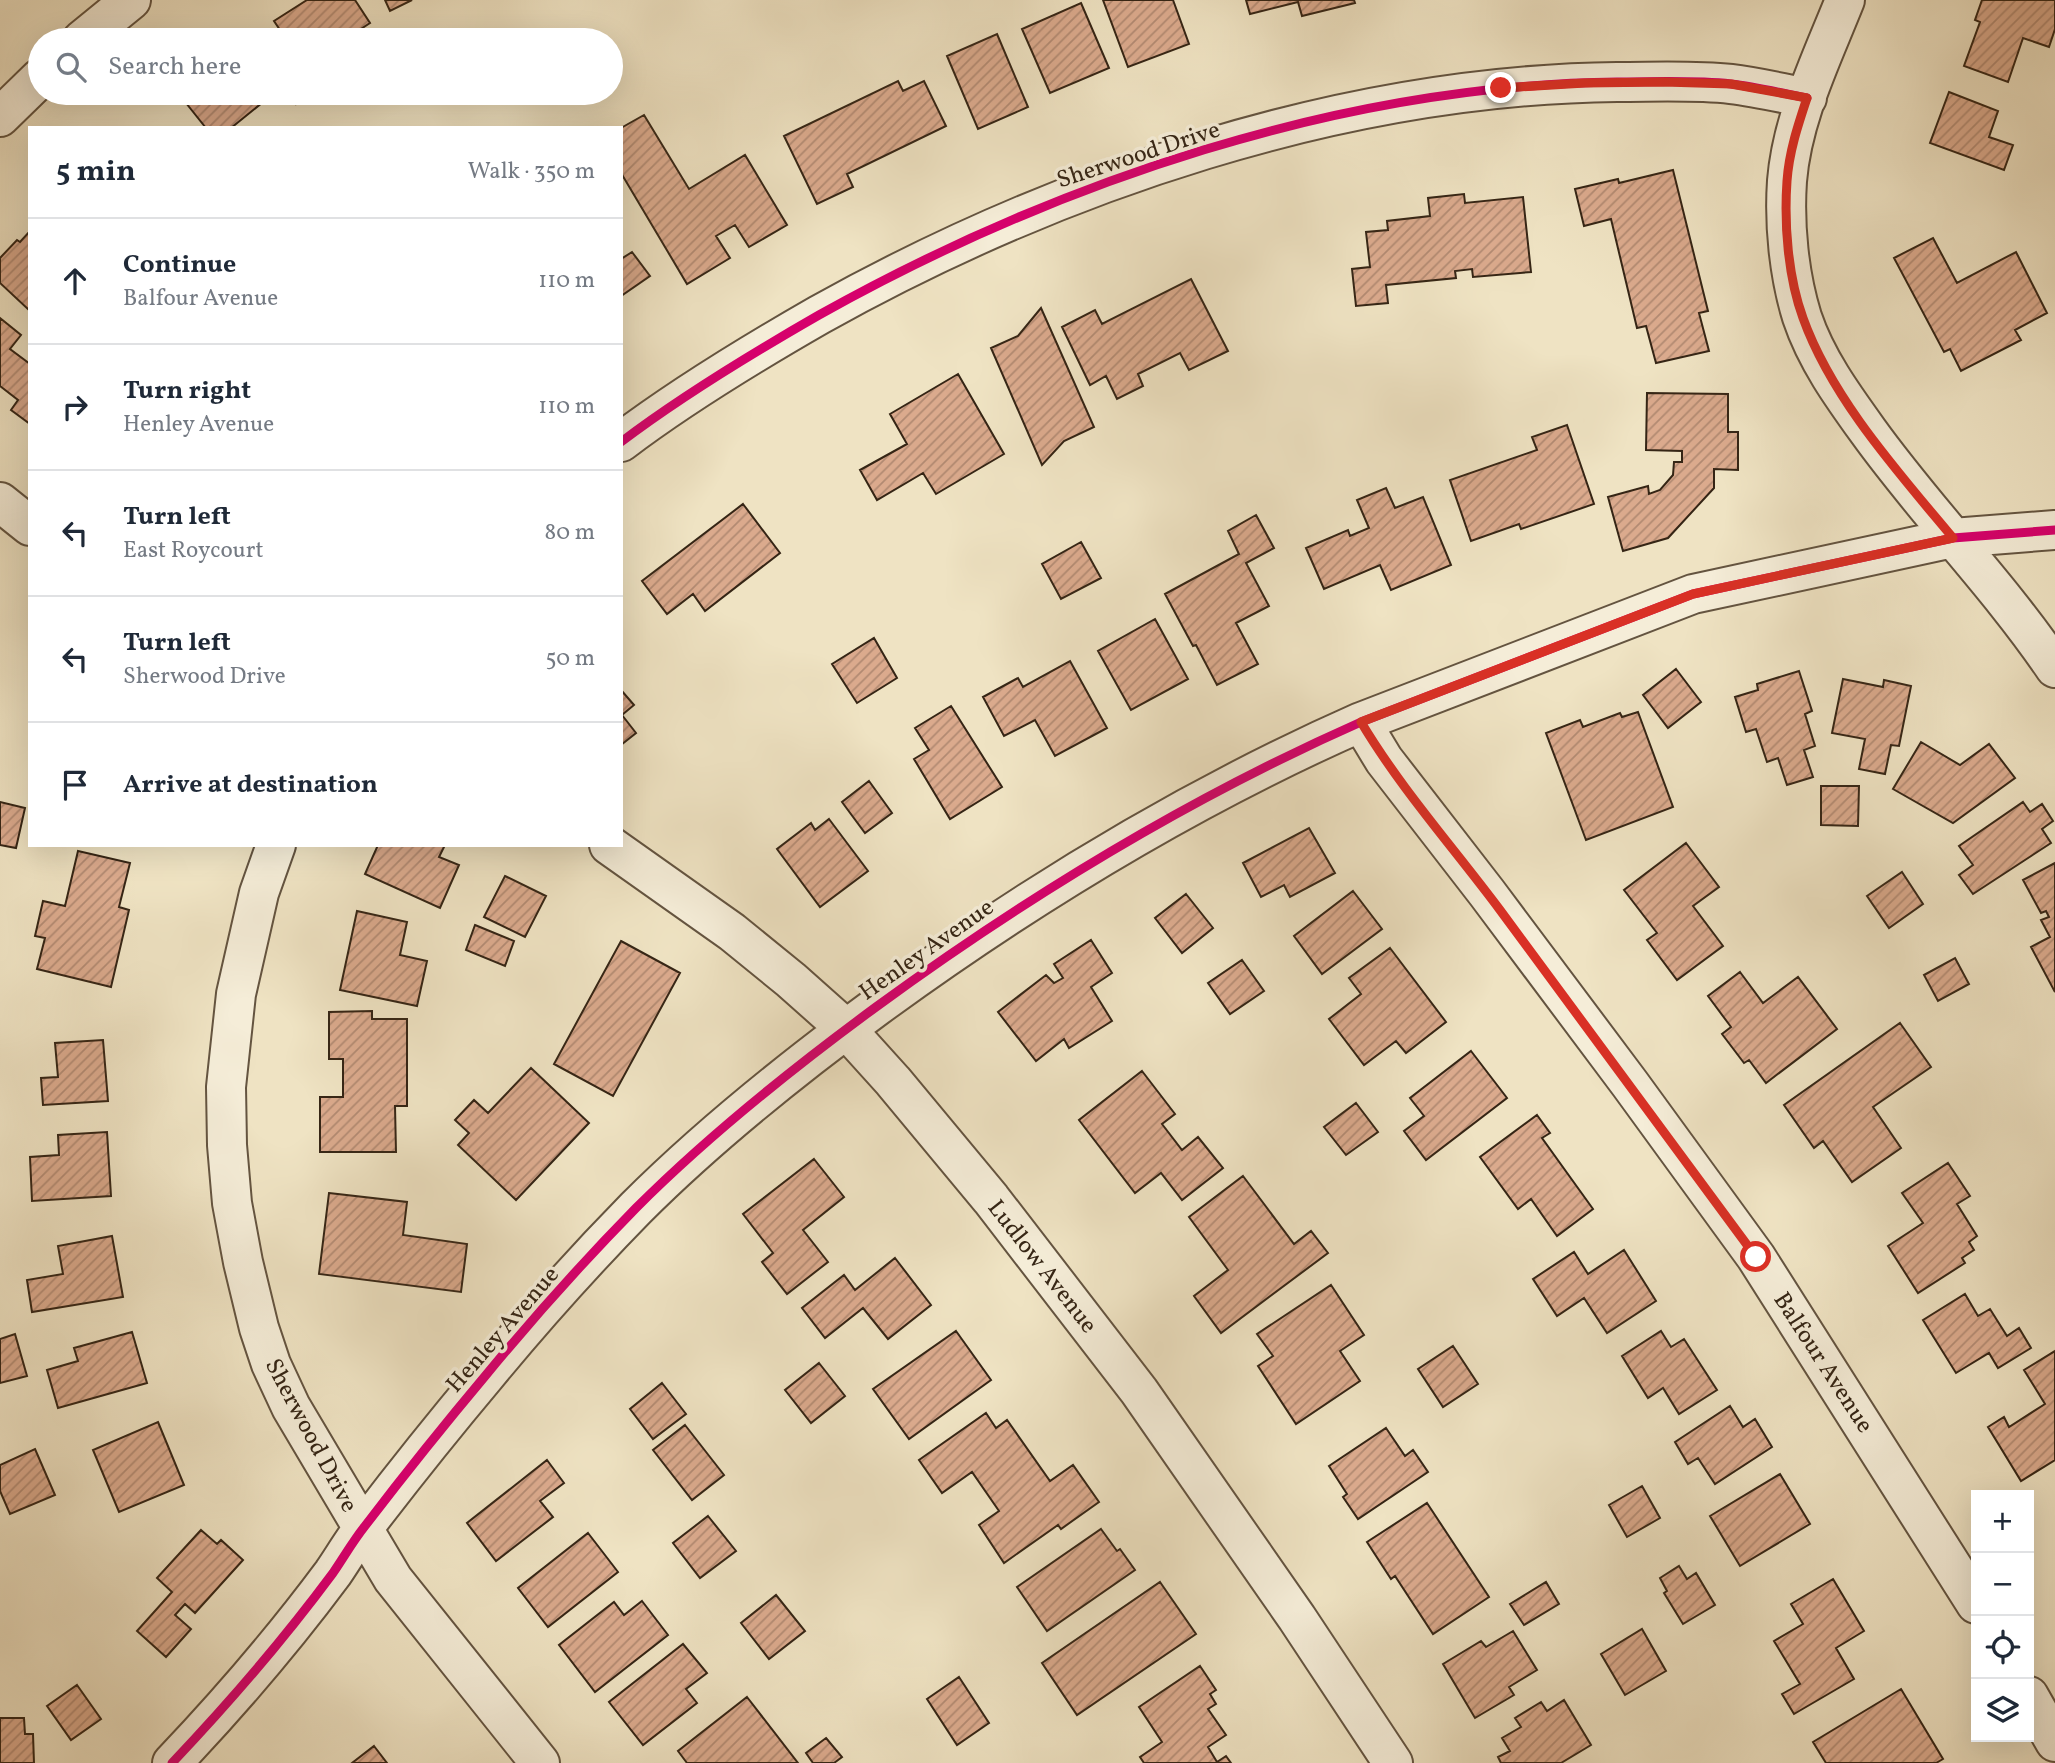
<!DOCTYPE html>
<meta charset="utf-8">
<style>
:root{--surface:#fff;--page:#f6f6f7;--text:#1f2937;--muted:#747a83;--line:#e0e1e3}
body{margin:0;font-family:Vollkorn,serif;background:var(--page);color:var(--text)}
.controls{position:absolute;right:21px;bottom:21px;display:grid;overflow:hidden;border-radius:0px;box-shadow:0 7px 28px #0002}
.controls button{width:63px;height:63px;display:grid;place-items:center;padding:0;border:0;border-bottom:2px solid var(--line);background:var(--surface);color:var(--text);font:35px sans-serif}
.stop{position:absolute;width:21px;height:21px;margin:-16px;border:5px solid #d93025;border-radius:50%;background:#fff}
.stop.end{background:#d93025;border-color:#fff;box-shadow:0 2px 7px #0008}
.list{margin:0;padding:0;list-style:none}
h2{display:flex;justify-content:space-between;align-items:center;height:91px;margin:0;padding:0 28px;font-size:30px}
h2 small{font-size:23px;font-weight:400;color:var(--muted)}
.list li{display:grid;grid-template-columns:46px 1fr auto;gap:21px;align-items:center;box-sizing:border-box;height:126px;padding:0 28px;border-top:2px solid var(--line)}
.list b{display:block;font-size:26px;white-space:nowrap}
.list p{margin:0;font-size:23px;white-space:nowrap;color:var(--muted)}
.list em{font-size:23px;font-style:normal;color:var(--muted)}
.icon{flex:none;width:38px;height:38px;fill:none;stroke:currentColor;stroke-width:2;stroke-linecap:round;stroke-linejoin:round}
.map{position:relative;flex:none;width:2055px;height:1763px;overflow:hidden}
.search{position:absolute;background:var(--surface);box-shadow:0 7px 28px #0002;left:28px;top:28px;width:595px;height:77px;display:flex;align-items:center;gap:18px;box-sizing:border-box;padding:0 24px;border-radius:38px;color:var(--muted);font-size:26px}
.panel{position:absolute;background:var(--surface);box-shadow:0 7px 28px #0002;left:28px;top:126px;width:595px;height:721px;border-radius:0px}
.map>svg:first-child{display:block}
.building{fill:url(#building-hatch);stroke:#352515;stroke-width:2}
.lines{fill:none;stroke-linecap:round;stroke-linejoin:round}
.street-casing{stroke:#645440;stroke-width:42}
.street{stroke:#f5edd8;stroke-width:38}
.cycleway-casing{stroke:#f5edd8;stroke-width:13}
.cycleway{stroke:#d6006c;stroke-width:9}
.route{stroke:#d93025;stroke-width:9}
.labels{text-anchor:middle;stroke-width:7;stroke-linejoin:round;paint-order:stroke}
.street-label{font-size:24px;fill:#352515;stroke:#f5edd8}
</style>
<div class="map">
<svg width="2055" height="1763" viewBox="0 0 2055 1763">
<defs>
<pattern id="building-hatch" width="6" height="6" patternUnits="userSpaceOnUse" patternTransform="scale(1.75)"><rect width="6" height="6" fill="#dbaa8d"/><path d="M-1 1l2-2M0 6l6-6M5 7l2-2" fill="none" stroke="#b28a72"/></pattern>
</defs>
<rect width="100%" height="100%" fill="#efe3c3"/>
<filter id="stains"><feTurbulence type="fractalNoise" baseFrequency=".00286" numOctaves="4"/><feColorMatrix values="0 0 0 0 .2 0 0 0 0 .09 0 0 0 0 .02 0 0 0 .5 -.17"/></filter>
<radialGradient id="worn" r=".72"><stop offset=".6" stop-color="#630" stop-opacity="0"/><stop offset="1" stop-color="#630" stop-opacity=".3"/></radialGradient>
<path class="building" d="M307,0H355L370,23L344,40H278L284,36L274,21Z
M385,0H412L390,11Z
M1103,0H1173L1189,44L1128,67Z
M1246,0H1354L1355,3L1302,16L1298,2L1250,14Z
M1982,0H2055V29L2049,47L2023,38L2008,82L1964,66L1980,22L1975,20Z
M1081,3L1109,68L1050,93L1022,29Z
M997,34L1028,107L978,129L947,56Z
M898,81L903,91L924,81L946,126L847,174L853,187L817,204L784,136Z
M1949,92L1998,111L1989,137L2013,145L2004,170L1930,143Z
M188,93H264L268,98L231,128H206L182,98Z
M289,93H313L296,104Z
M644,115L689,189L745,155L787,225L749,247L735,225L716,236L730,258L687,284L621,173V128Z
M1673,170L1708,311L1699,313L1709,351L1656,363L1646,326L1637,328L1611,219L1584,226L1575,189L1618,179L1619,183Z
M1464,194L1465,203L1523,197L1531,272L1473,277L1472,269L1455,271L1456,278L1386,285L1388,303L1356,306L1352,269L1370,267L1366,232L1388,230L1387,221L1430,216L1428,198Z
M30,231V311L0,283V258L17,240L20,242Z
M1933,238L1957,283L2016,252L2047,313L2015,330L2021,340L1961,371L1950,349L1944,352L1894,258Z
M632,252L650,276L621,296V259Z
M1191,279L1228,351L1189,370L1180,353L1138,374L1143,386L1117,399L1106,376L1090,385L1062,327L1095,310L1102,324Z
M1041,308L1094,427L1064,441L1042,465L991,348L1018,336Z
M0,318L21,335L10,349L30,364V424L11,410L18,400L0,386Z
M958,374L1004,454L936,494L923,473L877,500L860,470L907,444L890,414Z
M1647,393L1728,394V432H1738V470L1714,469V488L1668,538L1623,551L1608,497L1648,486L1649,494L1660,490L1673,475L1674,462H1682V451L1646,450Z
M1567,425L1594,504L1521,529L1519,524L1471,541L1450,480L1537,450L1532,437Z
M1386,488L1395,508L1423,497L1451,565L1391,590L1380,565L1324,589L1306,548L1348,530L1350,536L1369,528L1357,500Z
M743,504L780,553L705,611L693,594L667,614L642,581Z
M1256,515L1274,548L1246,563L1269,606L1236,623L1258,664L1217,685L1196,645L1193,646L1165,594L1239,554L1228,531Z
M1081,542L1101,578L1061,599L1042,564Z
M1155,619L1188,679L1131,710L1098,651Z
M874,638L897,678L857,703L832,664Z
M1070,661L1107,728L1055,756L1035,720L1004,736L983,697L1018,678L1023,687Z
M1676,669L1701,702L1668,728L1643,695Z
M1799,671L1812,711L1805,714L1815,746L1804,750L1813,777L1787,785L1778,758L1767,762L1756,729L1746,732L1735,697L1758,690L1757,684Z
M1843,679L1883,687L1884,680L1911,686L1899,746L1891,745L1885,774L1859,769L1865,739L1832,733Z
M621,690L634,705L622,715L636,733L621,745Z
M951,706L1002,787L950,819L914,759L929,750L915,728Z
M1638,712L1673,807L1586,840L1546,733L1580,720L1583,727L1620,713L1622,717Z
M1921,742L1960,765L1989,744L2015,778L1953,823L1893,789Z
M869,781L892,813L865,833L842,802Z
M1821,786H1859L1858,826L1821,825Z
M0,802L25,808L16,848L0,845Z
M2023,802L2030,812L2042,804L2053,821L2042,829L2051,843L1973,894L1959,875L1973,865L1959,846Z
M829,819L868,871L820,907L777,849L811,823L815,830Z
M1309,828L1335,873L1290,897L1284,885L1261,897L1243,863Z
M1686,843L1719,887L1693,906L1723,946L1677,980L1647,940L1657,933L1624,890Z
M378,845H445L439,857L459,865L440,908L365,874Z
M78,851L130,863L119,907L129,910L111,987L37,969L45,938L35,936L43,901L65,906Z
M2055,863V992L2031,947L2050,937L2041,920L2049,917L2046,911L2041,913L2023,880Z
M1902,872L1923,904L1889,928L1867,896Z
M505,876L546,896L525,937L484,917Z
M1353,891L1382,929L1322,974L1294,936Z
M1186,894L1213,928L1182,953L1155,918Z
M357,911L407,922L400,955L427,961L417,1006L340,990Z
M475,925L514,941L505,966L466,950Z
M1091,940L1112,973L1091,987L1112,1021L1069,1048L1064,1039L1036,1061L998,1012L1046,975L1054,983L1063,978L1054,964Z
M621,941L680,973L613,1096L554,1064Z
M1390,948L1446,1022L1406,1053L1396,1041L1364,1065L1329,1019L1361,994L1349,978Z
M1955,958L1969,984L1938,1001L1924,975Z
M1242,960L1264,991L1230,1014L1208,983Z
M1740,972L1763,1003L1798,977L1837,1029L1766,1083L1749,1060L1744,1063L1722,1034L1731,1027L1708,996Z
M372,1011V1019H407V1106H395L396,1152H320V1097H343V1059H329V1012Z
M1900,1023L1931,1067L1873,1107L1901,1148L1852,1182L1823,1141L1814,1148L1784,1105Z
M103,1040L108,1101L43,1105L41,1078L58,1077L55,1043Z
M1471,1051L1507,1098L1426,1160L1404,1131L1424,1116L1410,1098Z
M531,1068L589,1123L516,1200L458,1145L469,1133L455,1120L474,1100L488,1113Z
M1142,1071L1175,1114L1162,1124L1182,1150L1198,1137L1223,1168L1182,1200L1161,1173L1135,1193L1079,1120Z
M1356,1103L1378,1132L1346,1155L1324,1127Z
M1537,1115L1550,1133L1542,1138L1593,1209L1557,1236L1531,1199L1518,1209L1480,1157Z
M107,1132L111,1196L32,1201L30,1157L59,1155L58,1135Z
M814,1159L844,1197L803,1230L828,1262L787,1294L762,1262L773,1253L743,1214Z
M1948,1163L1970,1196L1957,1204L1977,1236L1969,1242L1974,1250L1962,1258L1965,1263L1918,1293L1888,1246L1923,1223L1902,1193Z
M1243,1176L1294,1244L1311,1231L1328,1253L1221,1333L1194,1296L1228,1270L1189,1217Z
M329,1193L407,1202L403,1235L467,1244L461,1292L319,1274Z
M112,1236L123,1297L32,1312L27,1280L63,1274L58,1246Z
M1624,1250L1656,1301L1607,1333L1584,1298L1557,1316L1533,1279L1574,1252L1588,1274Z
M895,1258L931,1305L888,1339L863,1308L825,1338L802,1308L844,1275L855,1290Z
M1331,1285L1364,1335L1340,1351L1360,1381L1296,1424L1258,1366L1273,1356L1257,1334Z
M1965,1294L1978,1316L1990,1309L2007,1336L2019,1328L2031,1348L1998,1368L1989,1353L1956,1373L1923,1320Z
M956,1331L991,1380L909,1439L873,1389Z
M1661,1331L1671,1347L1684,1339L1717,1390L1679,1414L1663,1388L1648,1398L1622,1356Z
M132,1332L147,1383L58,1408L47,1370L78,1361L74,1348Z
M15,1334L27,1376L0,1383V1339Z
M1453,1346L1478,1384L1443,1407L1418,1369Z
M2055,1351V1460L2021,1481L1988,1427L2004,1417L2009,1427L2045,1404L2024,1370Z
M819,1363L845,1396L811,1423L785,1390Z
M662,1383L686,1414L653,1439L630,1409Z
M1730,1406L1743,1427L1755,1419L1772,1447L1715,1484L1698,1458L1688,1464L1675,1442Z
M986,1413L996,1428L1007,1420L1050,1481L1073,1465L1099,1502L1061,1529L1058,1525L1004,1563L979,1525L999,1511L972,1472L942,1493L919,1460Z
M158,1422L184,1485L119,1512L93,1450Z
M685,1425L724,1475L692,1500L653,1450Z
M1386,1428L1405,1456L1413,1450L1428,1472L1358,1519L1343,1497L1347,1494L1329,1466Z
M35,1449L55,1495L10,1514L0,1491V1465Z
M547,1460L564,1483L540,1501L553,1517L496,1561L467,1523Z
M1780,1474L1810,1524L1740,1566L1710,1516Z
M1642,1486L1660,1518L1627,1537L1609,1505Z
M1427,1503L1489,1597L1433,1634L1395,1576L1391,1579L1367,1542Z
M708,1516L736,1551L700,1578L673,1543Z
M1101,1529L1117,1551L1120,1549L1135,1570L1047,1631L1017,1587Z
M201,1530L217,1544L221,1540L243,1560L195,1613L185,1604L175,1615L191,1629L166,1657L137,1631L172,1592L157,1578Z
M588,1533L618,1572L548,1627L518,1588Z
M1679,1566L1687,1579L1696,1573L1715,1605L1683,1624L1664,1593L1667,1591L1660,1578Z
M1833,1579L1864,1631L1836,1648L1854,1679L1794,1714L1782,1694L1800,1684L1774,1641L1803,1624L1791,1604Z
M1160,1582L1196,1634L1077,1715L1042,1663Z
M1546,1582L1559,1604L1524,1625L1510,1604Z
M776,1595L805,1631L769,1659L741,1623Z
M642,1601L668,1635L595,1692L559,1645L614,1602L624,1615Z
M1642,1629L1666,1671L1625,1695L1601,1654Z
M1513,1631L1537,1670L1509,1687L1514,1695L1475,1718L1443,1664L1481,1641L1486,1647Z
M683,1644L707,1673L686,1689L697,1703L643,1745L609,1702Z
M1200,1666L1216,1690L1210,1694L1216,1704L1208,1709L1226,1735L1208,1747L1217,1762L1226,1756L1231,1763H1144L1140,1757L1162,1742L1139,1707Z
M959,1677L989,1723L957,1745L927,1699Z
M77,1685L101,1719L71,1740L47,1706Z
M1901,1689L1943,1759L1936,1763H1826L1813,1742Z
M747,1697L798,1763H687L678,1751Z
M1564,1700L1591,1745L1561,1763H1501L1498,1757L1510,1751L1502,1738L1521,1727L1515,1718L1541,1702L1547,1711Z
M0,1718H24L25,1734H33L34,1763H0Z
M826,1738L842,1757L834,1763H813L806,1753Z
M374,1746L387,1763H352Z"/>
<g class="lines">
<defs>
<path id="street" d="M1845,0C1822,58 1792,118 1787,181C1784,225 1789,275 1802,317C1816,359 1842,395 1868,431C1927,513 1998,584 2055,668
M82,40L131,0
M0,117L40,78
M621,442C683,395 751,354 819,315C1057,182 1342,85 1617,82C1655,82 1694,80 1731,84C1756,87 1782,93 1807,98
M0,502L30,526
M1361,722L1384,760L1487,893L1630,1084L1756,1257L1976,1604
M276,845L259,893L236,994L226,1087L227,1145L232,1203L243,1262L259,1328L271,1364L291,1407L393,1579L540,1763
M609,845L732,932L791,980L846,1029L893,1081L991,1199L1139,1391L1297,1618L1393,1763
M2029,1696L2055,1742
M172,1763C229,1703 284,1639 333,1573C344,1557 353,1541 365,1526C404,1475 444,1425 486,1375C533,1318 584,1261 636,1208C710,1134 793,1068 876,1007C1028,896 1189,798 1361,722L1693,594L1953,538L2055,530"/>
</defs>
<use href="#street" class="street-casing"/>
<use href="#street" class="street"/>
<defs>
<path id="cycleway" d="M621,442C683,395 751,354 819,315C1057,182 1342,85 1617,82C1655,82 1694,80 1731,84C1756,87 1782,93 1807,98
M172,1763C229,1703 284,1639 333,1573C344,1557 353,1541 365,1526C404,1475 444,1425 486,1375C533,1318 584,1261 636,1208C710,1134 793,1068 876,1007C1028,896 1189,798 1361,722L1693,594L1953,538L2055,530"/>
</defs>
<use href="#cycleway" class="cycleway-casing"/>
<use href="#cycleway" class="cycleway"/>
</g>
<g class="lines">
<path class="route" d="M1501,88L1585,83L1664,82L1731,84L1807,98C1798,125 1789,152 1787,181C1784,224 1788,277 1803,318C1832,399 1899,473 1953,538L1693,594L1361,722C1401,789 1453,847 1500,910C1586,1025 1671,1141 1756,1257"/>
</g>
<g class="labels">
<g class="street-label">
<text transform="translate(1138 154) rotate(-18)" y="8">Sherwood Drive</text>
<text transform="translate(926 949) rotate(-35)" y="8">Henley Avenue</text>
<text transform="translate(1043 1266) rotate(52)" y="8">Ludlow Avenue</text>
<text transform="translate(502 1329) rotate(-49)" y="8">Henley Avenue</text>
<text transform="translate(1824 1362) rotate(57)" y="8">Balfour Avenue</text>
<text transform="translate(312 1435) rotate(62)" y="8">Sherwood Drive</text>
</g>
</g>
<rect width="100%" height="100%" filter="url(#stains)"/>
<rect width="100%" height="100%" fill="url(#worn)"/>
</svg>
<div class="controls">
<button>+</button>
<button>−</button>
<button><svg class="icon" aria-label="locate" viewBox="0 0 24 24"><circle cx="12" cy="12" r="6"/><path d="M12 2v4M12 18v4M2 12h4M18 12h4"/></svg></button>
<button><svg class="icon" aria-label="layers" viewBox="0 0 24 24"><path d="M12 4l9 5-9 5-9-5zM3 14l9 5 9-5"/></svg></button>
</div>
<div class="stop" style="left:1756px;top:1257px"></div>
<div class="stop end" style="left:1501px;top:88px"></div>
<div class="search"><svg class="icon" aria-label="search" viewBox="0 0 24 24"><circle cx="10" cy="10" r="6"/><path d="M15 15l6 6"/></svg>Search here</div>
<section class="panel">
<h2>5 min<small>Walk · 350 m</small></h2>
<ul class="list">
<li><svg class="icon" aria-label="ahead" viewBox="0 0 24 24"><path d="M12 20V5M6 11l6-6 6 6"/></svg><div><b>Continue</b><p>Balfour Avenue</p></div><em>110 m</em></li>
<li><svg class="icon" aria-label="right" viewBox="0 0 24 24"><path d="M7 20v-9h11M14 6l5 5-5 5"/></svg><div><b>Turn right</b><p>Henley Avenue</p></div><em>110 m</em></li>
<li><svg class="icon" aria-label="left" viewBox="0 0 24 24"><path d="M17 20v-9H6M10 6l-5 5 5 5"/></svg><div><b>Turn left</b><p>East Roycourt</p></div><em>80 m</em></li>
<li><svg class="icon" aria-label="left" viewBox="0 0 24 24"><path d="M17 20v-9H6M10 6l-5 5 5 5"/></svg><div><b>Turn left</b><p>Sherwood Drive</p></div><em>50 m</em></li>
<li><svg class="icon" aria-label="arrive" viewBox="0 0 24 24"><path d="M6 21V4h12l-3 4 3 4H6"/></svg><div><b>Arrive at destination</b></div></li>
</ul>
</section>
</div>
